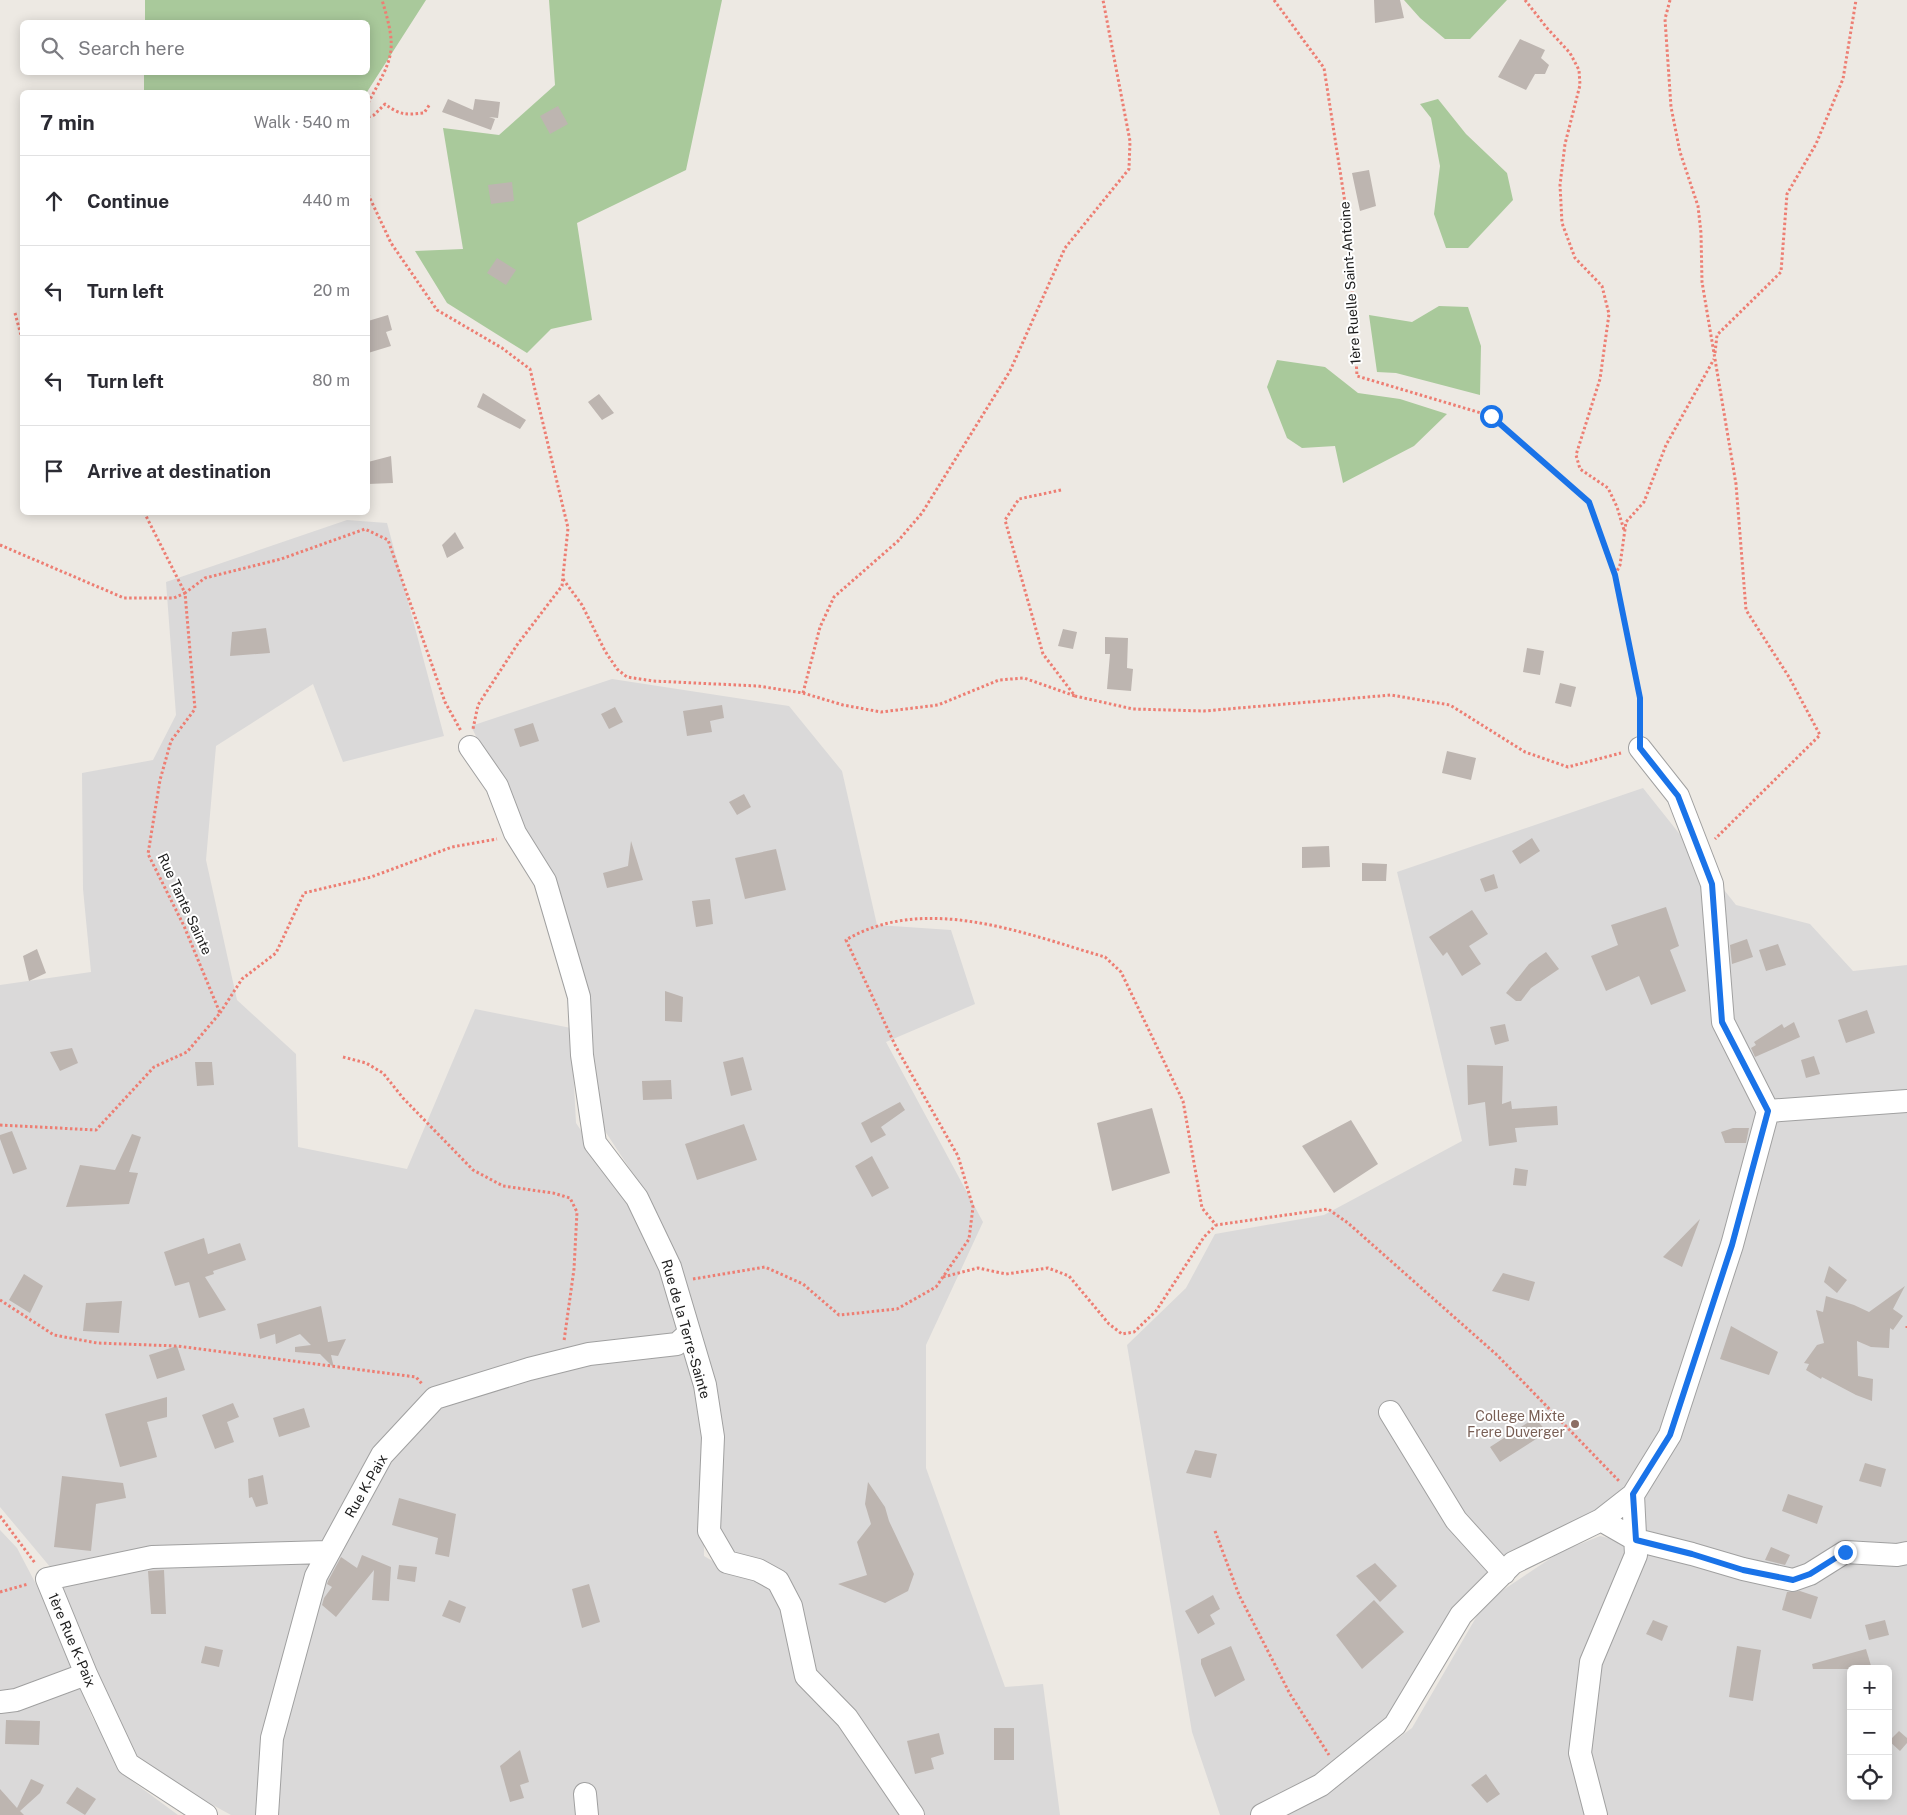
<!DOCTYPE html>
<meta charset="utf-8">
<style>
:root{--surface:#fff;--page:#f7f7f7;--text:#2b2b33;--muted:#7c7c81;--line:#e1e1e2}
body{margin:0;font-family:"Public Sans",sans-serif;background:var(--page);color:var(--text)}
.controls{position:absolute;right:15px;bottom:15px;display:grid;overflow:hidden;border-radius:8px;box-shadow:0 2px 12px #0003}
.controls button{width:45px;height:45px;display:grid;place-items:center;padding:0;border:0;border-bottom:1px solid var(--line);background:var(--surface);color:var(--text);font:25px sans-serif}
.stop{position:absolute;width:15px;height:15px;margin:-11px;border:4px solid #1a73e8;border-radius:50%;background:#fff}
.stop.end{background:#1a73e8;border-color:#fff;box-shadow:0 1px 5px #0008}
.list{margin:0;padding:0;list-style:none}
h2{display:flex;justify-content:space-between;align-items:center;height:65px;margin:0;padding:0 20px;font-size:21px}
h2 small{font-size:16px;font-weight:400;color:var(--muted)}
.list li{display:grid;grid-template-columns:32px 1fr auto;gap:15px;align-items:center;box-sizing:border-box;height:90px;padding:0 20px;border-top:1px solid var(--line)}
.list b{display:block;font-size:19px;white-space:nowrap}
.list em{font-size:16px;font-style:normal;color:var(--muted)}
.icon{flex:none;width:28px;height:28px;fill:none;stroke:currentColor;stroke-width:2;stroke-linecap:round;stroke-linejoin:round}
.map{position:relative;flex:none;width:1907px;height:1815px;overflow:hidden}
.search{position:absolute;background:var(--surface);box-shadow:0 2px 12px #0003;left:20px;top:20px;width:350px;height:55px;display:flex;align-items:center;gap:12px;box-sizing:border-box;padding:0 18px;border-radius:8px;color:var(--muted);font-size:19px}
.panel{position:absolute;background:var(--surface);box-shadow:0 2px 12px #0003;left:20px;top:90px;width:350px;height:425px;border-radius:8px}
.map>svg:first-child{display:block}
.residential{fill:#dad9d9;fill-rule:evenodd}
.forest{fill:#a9c99b}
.building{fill:#bdb5b0}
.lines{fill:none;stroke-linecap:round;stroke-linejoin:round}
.minor-casing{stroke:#a0a0a0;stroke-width:24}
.path{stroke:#ed7e73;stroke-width:3;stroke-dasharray:2.5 2.5;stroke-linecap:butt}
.minor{stroke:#fff;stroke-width:22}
.route{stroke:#1a73e8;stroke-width:6}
.education-dot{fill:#8d6e63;stroke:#fff;stroke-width:2}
.labels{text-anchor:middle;stroke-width:4;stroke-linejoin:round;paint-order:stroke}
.street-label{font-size:14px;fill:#1c1c1c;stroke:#fff}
.education-label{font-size:14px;fill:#785e54;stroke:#fff;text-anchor:end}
</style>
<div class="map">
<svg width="1907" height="1815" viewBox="0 0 1907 1815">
<rect width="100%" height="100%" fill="#ede9e3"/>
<path class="residential" d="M347,520L387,523L444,736L343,762L313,684L216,746L206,860L237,1000L296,1054L298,1147L407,1169L475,1009L571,1028L576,1123L616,1183L658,1260L682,1332L513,1363L422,1395L373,1457L321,1544L258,1815H231L135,1762L51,1568L0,1507V985L91,972L83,889L82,773L153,760L176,715L166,582Z
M612,679L789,706L842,771L877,925L951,930L975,1004L886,1042L983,1222L926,1345V1468L1005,1687L1043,1684L1060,1815H276L278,1736L331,1553L385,1455L428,1407L590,1356L686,1347L703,1425L704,1556L731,1572L774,1587L813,1670L783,1574L732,1554L718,1530L695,1319L651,1201L599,1122L591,1025L522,831L471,726Z
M1643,788L1736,905L1810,924L1853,971L1907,965V1815H1278L1326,1791L1412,1728L1485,1602L1560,1552L1600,1536L1625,1542L1627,1496L1510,1558L1391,1721L1311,1785L1251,1815H1220L1192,1732L1127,1345L1186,1288L1215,1234L1324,1215L1462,1141L1397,872ZM1851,1669H1888V1796H1851Z
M0,1530L17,1548L48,1607L92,1717L132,1781L178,1815H0Z"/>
<path class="forest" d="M145,0H426L367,92H144V73L368,72V22H145Z
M549,0H722L686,170L577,223L592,320L551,329L527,353L447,303L415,251L463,249L443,128L499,135L555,85Z
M1404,0H1507L1470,39H1445L1420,18Z
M1438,99L1466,134L1507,173L1513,200L1468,248H1446L1434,214L1440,166L1431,118L1420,104Z
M1439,306L1468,307L1481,346L1480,395L1396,373L1377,372L1369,315L1412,322Z
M1277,360L1325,367L1358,393L1400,399L1447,414L1414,446L1343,483L1335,446L1302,448L1287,438L1267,387Z"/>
<path class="building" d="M1374,0H1400L1404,18L1375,23Z
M1520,39L1545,50L1541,58L1549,65L1545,74H1535L1526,90L1498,77Z
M448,99L473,110L475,99L500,102L498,118L489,117L495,119L491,130L442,112Z
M558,106L568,124L550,134L540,116Z
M1369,170L1376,206L1360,211L1352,173Z
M512,182L514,201L491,204L488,185Z
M497,258L516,270L506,285L487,273Z
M388,315L392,330L386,332L391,346L368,353V321Z
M483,393L526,420L520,429L477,407Z
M599,394L614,413L602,420L588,402Z
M391,456L393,483L368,484V462Z
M455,532L464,548L447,558L442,545Z
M266,628L270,653L230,656L232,632Z
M1063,629L1077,632L1073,649L1058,646Z
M1105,637L1128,638L1127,668L1133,669L1131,691L1107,689L1110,654H1105Z
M1527,648L1544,651L1540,675L1523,672Z
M1560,683L1576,687L1571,707L1555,703Z
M722,705L724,718L710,721L712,732L687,736L683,711Z
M615,707L623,722L609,729L601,714Z
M533,723L539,741L520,747L514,729Z
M1447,751L1476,758L1471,780L1442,773Z
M744,794L751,807L737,815L729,802Z
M1532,838L1540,851L1520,864L1512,851Z
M631,841L643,880L607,888L603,873L628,866Z
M1329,846L1330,867L1302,868V847Z
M776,849L786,890L745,899L735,858Z
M1362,863L1387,864L1386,881H1362Z
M1494,874L1498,888L1485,892L1480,879Z
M710,899L713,924L696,927L692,901Z
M1666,907L1679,946L1670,950L1686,991L1651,1005L1639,976L1606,991L1591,956L1618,945L1611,925Z
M1472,910L1488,934L1469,946L1481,964L1462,976L1447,952L1443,956L1429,937Z
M1747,939L1753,957L1732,964L1730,945Z
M1778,944L1786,965L1766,971L1759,950Z
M37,949L46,973L29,981L23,956Z
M1546,952L1559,969L1531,988L1521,1001H1516L1506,993L1529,964Z
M665,991L683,997L682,1022L665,1021Z
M1867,1010L1875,1033L1846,1043L1838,1020Z
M1794,1022L1800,1037L1755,1057L1751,1048L1756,1045L1754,1042L1782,1024L1784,1028Z
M1505,1024L1509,1041L1495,1045L1490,1027Z
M72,1048L78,1063L60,1071L50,1052Z
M1814,1056L1820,1074L1806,1078L1801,1060Z
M743,1057L752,1090L731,1096L723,1062Z
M195,1062H212L214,1085L197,1086Z
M1467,1065L1503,1066L1502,1104L1511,1101L1512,1109L1557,1106L1558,1125L1515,1128L1517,1142L1489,1146L1485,1102L1468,1105Z
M671,1080L672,1099L643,1100L642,1081Z
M900,1102L905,1110L881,1127L886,1135L871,1143L861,1123Z
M1152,1108L1170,1173L1112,1191L1097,1123Z
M1351,1120L1378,1164L1334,1193L1302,1146Z
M744,1124L757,1160L697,1180L685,1144Z
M1733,1128H1749L1746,1143H1725L1721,1132Z
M12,1131L27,1169L13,1174L0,1139V1135Z
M132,1134L141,1137L129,1172L138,1173L129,1204L66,1207L80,1165L115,1170Z
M872,1156L889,1188L872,1197L855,1166Z
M1515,1168L1528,1170L1526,1186L1513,1185Z
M1700,1219L1682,1267L1663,1257Z
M204,1238L208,1254L240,1243L246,1260L213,1271L214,1274L205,1277L226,1310L199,1318L189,1282L175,1286L164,1252Z
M1829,1266L1847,1280L1837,1293L1824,1282Z
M1503,1273L1535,1282L1529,1301L1492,1291Z
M24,1274L43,1286L30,1313L9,1300Z
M1905,1286L1893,1309L1903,1316L1893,1330L1890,1328L1889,1348L1871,1347L1857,1341L1858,1376L1873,1379L1872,1401L1856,1395L1822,1377L1821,1379L1806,1370L1809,1364L1804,1363L1817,1345L1824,1343L1816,1310L1823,1312L1826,1296L1854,1305L1869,1312Z
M122,1301L119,1333L83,1331L86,1303Z
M321,1306L328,1342L346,1339L338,1356L331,1355L334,1368L320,1354L295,1352V1347L311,1345L300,1334L276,1344L275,1334L260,1339L257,1324Z
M1731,1326L1778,1352L1769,1375L1720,1359Z
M177,1346L185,1370L157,1379L149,1355Z
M167,1397V1417L147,1422L157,1457L120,1467L105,1414Z
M233,1403L239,1417L227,1422L234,1442L215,1449L202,1415Z
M304,1408L310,1427L279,1437L273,1418Z
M1535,1418L1547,1432L1500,1462L1490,1447Z
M1195,1450L1217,1454L1211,1478L1186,1473Z
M1865,1463L1886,1469L1881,1487L1859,1481Z
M263,1475L268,1504L256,1507L252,1497L249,1498L248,1479Z
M62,1476L123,1483L126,1498L96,1504L91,1551L54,1547Z
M868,1482L885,1507L889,1521L914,1574L908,1591L885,1603L838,1584L867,1575L857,1542L871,1524L865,1504Z
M1788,1494L1823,1506L1817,1524L1782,1511Z
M399,1498L456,1514L449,1557L435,1554L438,1538L392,1525Z
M1771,1547L1790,1555L1785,1565L1765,1560Z
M362,1555L391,1567L389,1601L372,1600L374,1570L336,1617L322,1605L324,1598L332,1587L327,1584L328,1581L341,1557L357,1568Z
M1375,1563L1397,1586L1380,1602L1356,1576Z
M399,1565L417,1567L415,1582L397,1579Z
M164,1570L166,1614H151L148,1571Z
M589,1584L600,1622L582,1628L572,1589Z
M1800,1591L1818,1597L1811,1619L1782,1610L1787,1592Z
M1213,1595L1220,1609L1210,1615L1215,1624L1198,1634L1185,1611Z
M449,1600L466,1607L460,1623L442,1616Z
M1374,1600L1404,1632L1362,1669L1336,1635Z
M1653,1620L1668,1626L1662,1641L1646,1634Z
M1885,1620L1889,1635L1869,1640L1865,1625Z
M205,1646L223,1650L219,1667L201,1663Z
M1231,1646L1245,1680L1215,1697L1201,1664V1659Z
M1737,1646L1761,1650L1753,1701L1729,1697Z
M1866,1649L1872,1669H1813L1812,1664Z
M6,1720L40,1721L39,1745L5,1744Z
M994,1728H1014V1760H994Z
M1899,1731L1907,1738V1743L1900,1751L1889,1741Z
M939,1733L944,1754L931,1758L934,1769L915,1774L907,1741Z
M520,1750L529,1782L520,1785L524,1798L510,1802L500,1766Z
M1486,1774L1500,1794L1487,1803L1471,1785Z
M31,1779L44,1785L40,1793L20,1811L24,1815H0V1789L17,1808Z
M77,1787L96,1799L85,1815L66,1803Z"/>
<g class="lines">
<defs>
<path id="minor" d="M470,747L497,786L515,833L545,881L579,997L582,1055L595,1143L637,1198L670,1267L705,1385L713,1437L709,1531L727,1562L758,1570L778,1581L791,1606L806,1676L847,1718L913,1815
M1768,1111L1907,1101
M1390,1412L1456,1520L1504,1573
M1601,1520L1636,1540L1692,1554L1743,1569L1793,1580L1810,1574L1845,1552L1897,1555L1907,1553
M0,1702L16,1700L86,1674
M585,1794L587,1815
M206,1815L128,1764L86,1674L47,1579L152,1557L328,1552
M267,1815L272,1738L316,1576L382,1455L435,1398L529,1369L589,1354L677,1344L689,1333
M1262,1815L1321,1785L1395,1725L1461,1615L1513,1563L1601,1520L1633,1495L1670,1435L1732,1245L1768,1111L1723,1022L1712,884L1678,796L1640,748
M1596,1815L1580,1753L1591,1662L1636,1555L1633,1495"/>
</defs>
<use href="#minor" class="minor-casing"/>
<path class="path" d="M1274,0L1324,68L1348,222L1357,376L1491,416L1589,502L1615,575L1640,698V729
M1525,0L1547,28L1570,53L1579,70L1580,85L1565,144L1560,185L1562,223L1575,258L1602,286L1609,314L1600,379L1576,455L1580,469L1608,488L1617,507L1624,530
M1670,0L1665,19L1671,107L1680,152L1698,206L1701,233L1702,282L1736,484L1746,610L1789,677L1820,735L1715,839
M368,103C393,57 398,52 382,0
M368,117L374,115L385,104C400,115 405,115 424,113L430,104
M368,194L391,243L437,310L502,348L530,369L568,528L562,586L517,645L478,705L473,729
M15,313L22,339
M1715,353L1717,335L1781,272L1787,194L1816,144L1843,79L1856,0
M1061,490L1019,499L1005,520L1043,654L1075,696L1133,709L1204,711L1391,695L1450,705L1525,752L1568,767L1621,753
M0,545L124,598H174L185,593L144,512
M1615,575L1620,565L1626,522L1644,502L1666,445L1714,359
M563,579L582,605L605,651L617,669L627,677L653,681L758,686L803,693L843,705L881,712L938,705L999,680L1024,678L1075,696
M803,693L820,627L834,597L898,541L922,513L1010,371L1065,248L1129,169L1130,141L1103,0
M220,1013L242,979L276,953L304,893L371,877L452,847L497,839
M343,1057L366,1063L383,1073L403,1098L473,1170L503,1186L553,1193L570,1198L577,1212L574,1269L564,1341
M0,1125L96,1130L154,1067L187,1052L220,1013L184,926L148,854L160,780L171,741L195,709L185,593L205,578L281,559L365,529L388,540L445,702L461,731
M943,1277L978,1268L1006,1274L1048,1268L1069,1276L1109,1324L1122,1334L1134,1332L1156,1311L1204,1237L1216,1225
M693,1279L765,1267L803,1284L839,1315L897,1309L936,1287L969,1239L973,1207L958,1156L896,1047L846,940C925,893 1026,934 1105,957L1121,972L1183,1101L1202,1208L1216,1225L1328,1209L1348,1223L1497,1355L1619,1481
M0,1300L54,1335L97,1343L177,1346L416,1377L423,1385
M1907,1326V1328
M0,1516L35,1563
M1215,1531L1239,1595L1290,1694L1329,1755
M0,1592L28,1584"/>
<use href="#minor" class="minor"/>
</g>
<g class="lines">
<path class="route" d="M1491,416L1589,502L1615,575L1640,698V748L1678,796L1712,884L1722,1022L1768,1111L1732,1245L1670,1435L1633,1494L1636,1540L1692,1554L1743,1570L1793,1580L1810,1574L1845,1552"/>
</g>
<circle class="education-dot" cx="1575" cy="1424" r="5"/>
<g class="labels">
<g class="street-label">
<text transform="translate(1350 283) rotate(-94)" y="5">1ère Ruelle Saint-Antoine</text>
<text transform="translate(185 904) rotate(65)" y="5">Rue Tante Sainte</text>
<text transform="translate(686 1329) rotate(74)" y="5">Rue de la Terre-Sainte</text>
<text transform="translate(366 1486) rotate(-60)" y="5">Rue K-Paix</text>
<text transform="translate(72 1640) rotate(67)" y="5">1ère Rue K-Paix</text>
</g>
<g class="education-label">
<text x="1565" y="1421">College Mixte<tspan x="1565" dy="16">Frere Duverger</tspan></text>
</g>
</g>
</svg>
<div class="controls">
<button>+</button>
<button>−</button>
<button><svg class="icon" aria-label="locate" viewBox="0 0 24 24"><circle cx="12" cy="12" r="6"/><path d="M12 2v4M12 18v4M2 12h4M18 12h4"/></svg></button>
</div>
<div class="stop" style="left:1491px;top:416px"></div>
<div class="stop end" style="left:1845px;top:1552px"></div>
<div class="search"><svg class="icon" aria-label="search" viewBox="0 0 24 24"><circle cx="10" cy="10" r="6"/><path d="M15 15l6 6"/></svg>Search here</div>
<section class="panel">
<h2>7 min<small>Walk · 540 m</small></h2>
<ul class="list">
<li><svg class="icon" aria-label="ahead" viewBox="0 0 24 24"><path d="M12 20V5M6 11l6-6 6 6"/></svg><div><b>Continue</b></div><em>440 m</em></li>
<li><svg class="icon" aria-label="left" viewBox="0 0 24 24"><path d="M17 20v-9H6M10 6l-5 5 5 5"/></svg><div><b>Turn left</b></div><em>20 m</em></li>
<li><svg class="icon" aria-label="left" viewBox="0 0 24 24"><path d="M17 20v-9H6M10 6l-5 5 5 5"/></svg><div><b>Turn left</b></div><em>80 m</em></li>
<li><svg class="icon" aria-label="arrive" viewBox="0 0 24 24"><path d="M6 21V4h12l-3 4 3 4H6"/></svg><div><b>Arrive at destination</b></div></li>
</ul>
</section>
</div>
